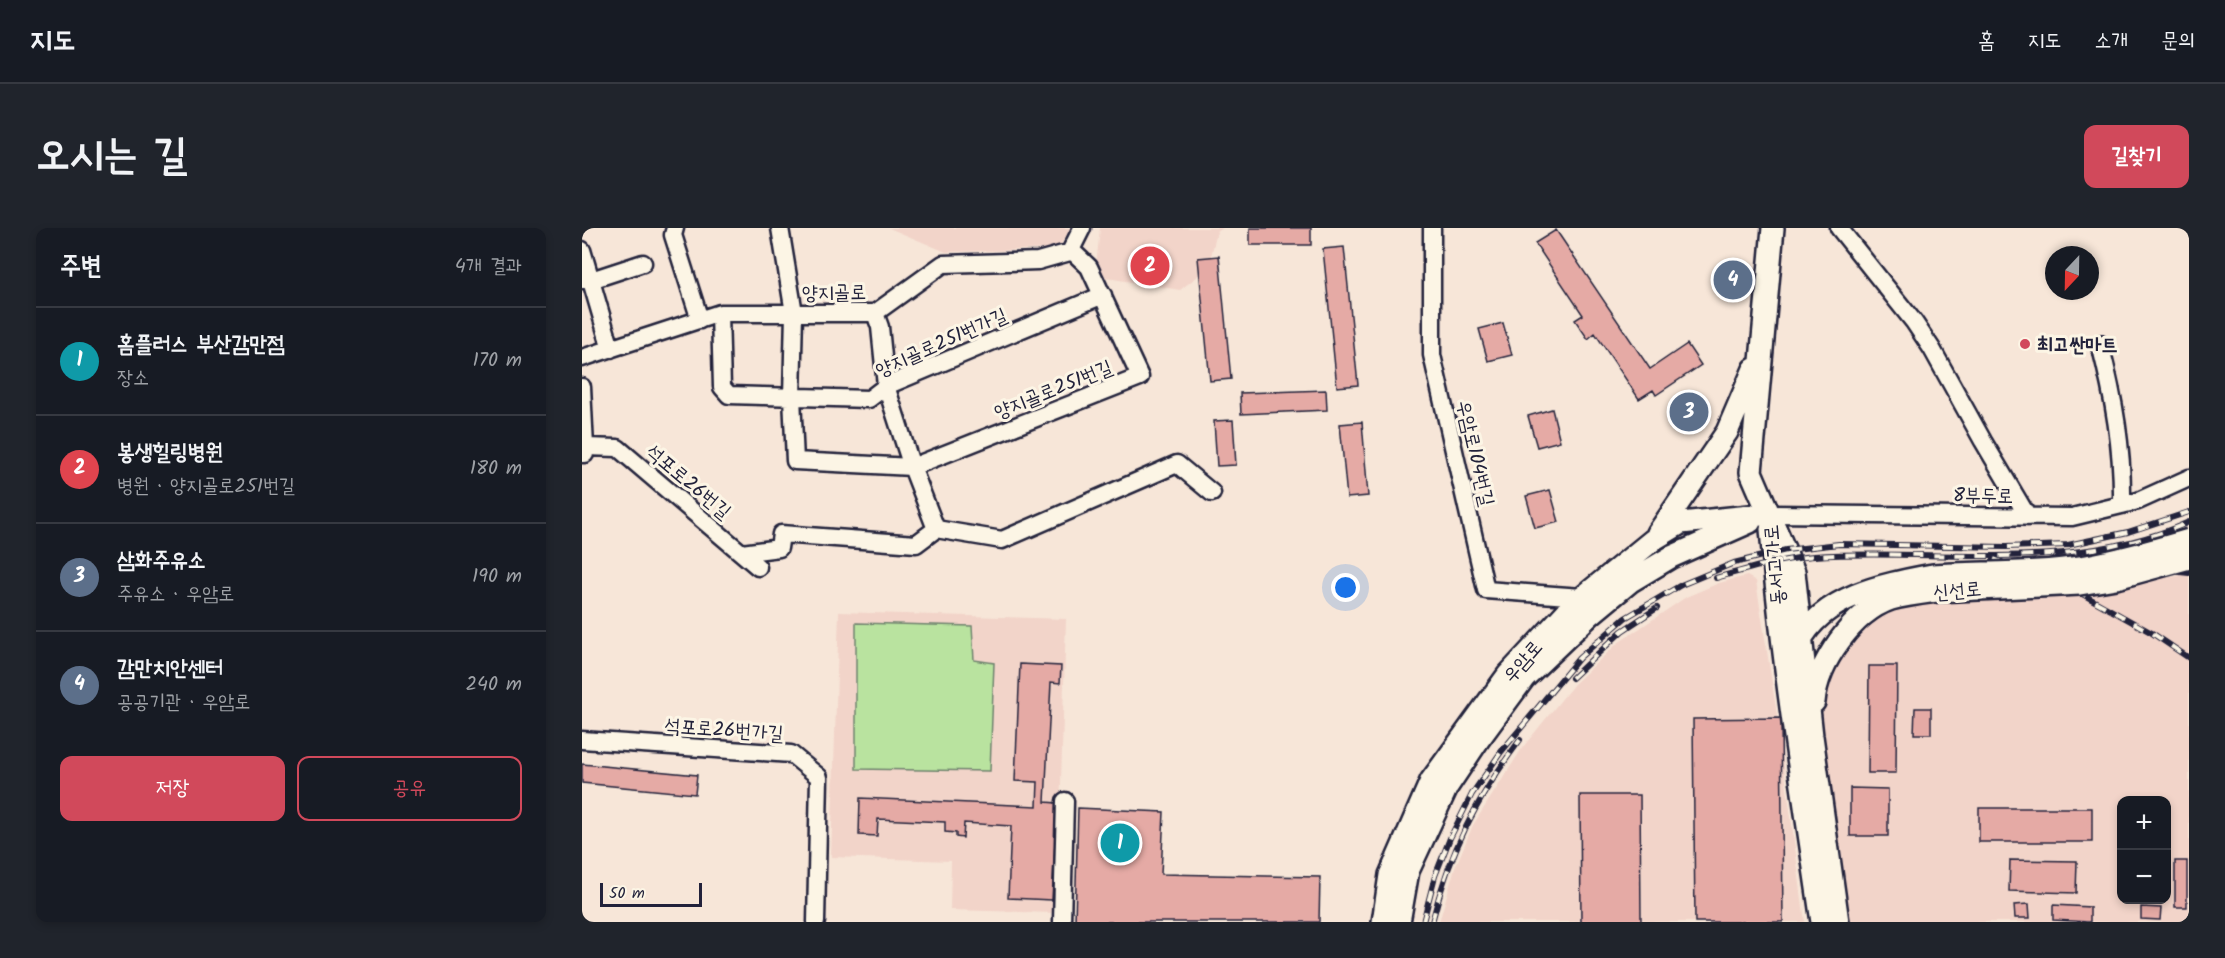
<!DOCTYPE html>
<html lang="ko">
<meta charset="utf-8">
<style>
:root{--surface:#171b24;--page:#20242c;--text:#f1f3f6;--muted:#9ea1a6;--line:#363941;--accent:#d1495b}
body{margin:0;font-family:Kalam,"Poor Story",sans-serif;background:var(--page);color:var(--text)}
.controls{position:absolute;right:18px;bottom:18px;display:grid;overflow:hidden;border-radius:12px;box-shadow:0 3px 9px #0003}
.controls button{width:54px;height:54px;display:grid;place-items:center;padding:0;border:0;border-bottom:2px solid var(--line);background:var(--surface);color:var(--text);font:30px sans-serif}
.compass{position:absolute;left:1463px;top:18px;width:54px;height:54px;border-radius:50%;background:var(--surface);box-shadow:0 3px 9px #0003;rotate:202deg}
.scale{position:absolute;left:18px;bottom:15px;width:102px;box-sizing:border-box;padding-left:6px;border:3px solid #22223b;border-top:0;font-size:16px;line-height:21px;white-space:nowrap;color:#22223b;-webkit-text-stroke:4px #fcf5e5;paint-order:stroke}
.you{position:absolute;left:764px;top:360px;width:21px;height:21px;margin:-15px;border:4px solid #fff;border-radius:50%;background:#1a73e8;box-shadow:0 0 0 9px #1a73e833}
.badge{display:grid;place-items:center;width:39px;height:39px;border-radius:50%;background:var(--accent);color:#fff;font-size:20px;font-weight:700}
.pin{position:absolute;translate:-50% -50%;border:3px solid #fff;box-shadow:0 2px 6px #0006}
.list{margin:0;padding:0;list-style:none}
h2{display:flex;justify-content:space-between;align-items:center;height:78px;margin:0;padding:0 24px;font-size:26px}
h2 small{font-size:20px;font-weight:400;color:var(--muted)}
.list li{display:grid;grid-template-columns:39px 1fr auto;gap:18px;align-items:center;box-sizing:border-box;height:108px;padding:0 24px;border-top:2px solid var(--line)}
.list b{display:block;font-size:22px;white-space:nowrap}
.list p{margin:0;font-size:20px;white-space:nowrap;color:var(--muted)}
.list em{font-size:20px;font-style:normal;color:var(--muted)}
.actions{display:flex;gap:12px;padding:18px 24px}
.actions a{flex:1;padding:14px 0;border:2px solid var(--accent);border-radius:12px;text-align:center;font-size:21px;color:var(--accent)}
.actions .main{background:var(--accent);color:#fff}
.map{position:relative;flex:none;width:1607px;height:694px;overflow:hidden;border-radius:12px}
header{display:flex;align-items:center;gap:36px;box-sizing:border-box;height:84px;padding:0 30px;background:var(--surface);border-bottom:2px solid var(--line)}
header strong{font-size:28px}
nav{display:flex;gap:33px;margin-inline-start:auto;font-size:21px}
.intro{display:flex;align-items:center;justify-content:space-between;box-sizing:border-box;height:144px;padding:0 36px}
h1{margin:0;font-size:42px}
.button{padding:15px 27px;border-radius:12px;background:var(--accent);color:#fff;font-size:21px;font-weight:700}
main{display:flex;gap:36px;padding:0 36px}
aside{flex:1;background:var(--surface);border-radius:12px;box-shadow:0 3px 9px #0003}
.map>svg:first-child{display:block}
.built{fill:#f2d4c9;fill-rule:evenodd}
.green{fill:#b9e39f;stroke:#6e826d;stroke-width:1.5}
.building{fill:#e5aaa5;stroke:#22223b;stroke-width:1.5}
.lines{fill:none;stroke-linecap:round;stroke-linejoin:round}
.minor-casing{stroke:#22223b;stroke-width:21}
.major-casing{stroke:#22223b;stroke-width:26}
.minor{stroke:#fcf5e5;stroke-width:16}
.major{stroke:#fcf5e5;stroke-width:21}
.rail-casing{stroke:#22223b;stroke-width:6}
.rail{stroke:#fcf5e5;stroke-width:4;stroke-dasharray:11;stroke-linecap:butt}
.major-bridge-casing{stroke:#22223b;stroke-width:26;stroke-linecap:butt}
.major-bridge{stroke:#fcf5e5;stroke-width:21}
.poi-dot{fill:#d1495b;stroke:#fcf5e5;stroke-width:2}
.labels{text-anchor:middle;stroke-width:6;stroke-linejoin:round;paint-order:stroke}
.street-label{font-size:20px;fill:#22223b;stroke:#fcf5e5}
.poi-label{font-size:20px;font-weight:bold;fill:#22223b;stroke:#fcf5e5;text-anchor:start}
</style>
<header>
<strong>지도</strong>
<nav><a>홈</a><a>지도</a><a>소개</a><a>문의</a></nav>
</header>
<div class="intro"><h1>오시는 길</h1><a class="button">길찾기</a></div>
<main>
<aside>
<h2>주변<small>4개 결과</small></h2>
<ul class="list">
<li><span class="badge" style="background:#0f9aa8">1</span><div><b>홈플러스 부산감만점</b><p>장소</p></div><em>170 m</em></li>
<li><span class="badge" style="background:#e0444e">2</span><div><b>봉생힐링병원</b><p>병원 · 양지골로251번길</p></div><em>180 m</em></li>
<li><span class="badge" style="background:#5c6f8a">3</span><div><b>삼화주유소</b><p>주유소 · 우암로</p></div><em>190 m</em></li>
<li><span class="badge" style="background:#5c6f8a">4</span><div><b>감만치안센터</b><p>공공기관 · 우암로</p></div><em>240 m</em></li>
</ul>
<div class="actions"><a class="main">저장</a><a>공유</a></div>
</aside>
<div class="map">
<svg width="1607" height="694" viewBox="0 0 1607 694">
<rect width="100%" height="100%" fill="#f7e6d8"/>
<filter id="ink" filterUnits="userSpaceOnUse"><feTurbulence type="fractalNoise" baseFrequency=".0167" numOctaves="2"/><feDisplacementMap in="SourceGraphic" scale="12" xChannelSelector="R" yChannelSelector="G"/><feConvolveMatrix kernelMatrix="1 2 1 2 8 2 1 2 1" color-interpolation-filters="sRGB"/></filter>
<g filter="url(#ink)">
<path class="built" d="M307,0H489L476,21L364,24Z
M518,0H641L635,4L629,28L616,48L598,62L513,48Z
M1607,344V694H1264L1234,486L1239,450L1281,396L1323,373L1484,364L1595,348ZM1540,572H1584V672H1540Z
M1165,348L1174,353L1196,493L1223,694H857L873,640L891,597L941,519L992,456L1036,415L1104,369L1137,355Z
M257,384L484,391L475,685L368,682L369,633L249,629Z"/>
<path class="green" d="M274,395L390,398L392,432L412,435L408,543L274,541Z"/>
<path class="building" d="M668,0H729V17H668Z
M974,2L1068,141L1105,116L1119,137L1074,167L1071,162L1057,171L1013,105L1006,111L993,92L1001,87L953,15Z
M762,19L776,157L755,159L741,21Z
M637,28L649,151L628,153L616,30Z
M921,95L930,127L906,133L897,101Z
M744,162L745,182L659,186L658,165Z
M970,181L978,213L955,219L946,188Z
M651,192L654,237L635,238L632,193Z
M780,194L786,268L765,270L758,196Z
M968,262L977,294L953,300L944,268Z
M438,436L479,438L478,455L469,454L463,574L475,575L470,672L426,670L429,598L382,595L381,610L374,609V605L363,604V594L296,591L295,608L277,607L278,570L455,578L456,554L433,553Z
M1287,438H1315L1314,545H1286Z
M1333,480H1349V506H1332Z
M1199,490L1201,694H1113L1111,491Z
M0,536L115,547L113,566L0,555Z
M1268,560L1306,561V608H1268Z
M998,567H1058L1059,694H999Z
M496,580L582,584L579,646L738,649L737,694H493Z
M1397,580H1510V614H1397Z
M1428,632L1495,633L1494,665L1427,663Z
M1593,633H1605V679H1593Z
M1447,676L1448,690H1433L1432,677Z
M1471,677L1508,679V694L1471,692Z
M1559,679L1579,680L1578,692L1559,691Z"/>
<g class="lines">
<defs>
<path id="minor" d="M93,0L91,7L118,92
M198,0L212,85L210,169L213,233L330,239L558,149L507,39L489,22
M850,0V127L904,362L1000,369
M1257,0L1332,94L1350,121L1401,213L1446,289
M0,22L29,121
M0,52H9L61,35
M138,85L140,159L147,167L287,171L304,158L521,67
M293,85L298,99L304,158L330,239L354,301
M1518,116C1532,170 1541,221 1540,277
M0,130L138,85H293L361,36L456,33L488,24L500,0
M0,159L3,219V226H0
M3,219L36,220L176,339
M1188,286L1490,289L1556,273L1607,250
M354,301L420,312L595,236L630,265
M160,325L197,320L199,306L334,316L354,301
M0,512L209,526L237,549L234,694
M480,694L483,573"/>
<path id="major" d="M1191,0L1169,244L1212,344L1230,508L1256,694
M1189,301C1200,433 1221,563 1240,694
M1076,305L1145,204L1172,141
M1217,415C1241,367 1304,356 1351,347
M1232,474C1235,435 1271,384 1309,371C1324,367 1340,365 1355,363
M801,694L808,647L849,553L926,447L990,378L1071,312L1099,295L1188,286
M817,694L826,643L865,559L897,511L942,450L1008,387L1049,353L1089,329L1168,294"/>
</defs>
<use href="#minor" class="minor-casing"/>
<use href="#major" class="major-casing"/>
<use href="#minor" class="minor"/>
<use href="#major" class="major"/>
<defs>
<path id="rail" d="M1412,331L1500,366L1570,405L1607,430
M1476,331L1607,345
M1134,350C1166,341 1199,331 1232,328C1356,320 1490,347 1607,294
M990,450L1040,403L1075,380
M841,694L853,648L868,610L890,566L919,524L997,430L1043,390L1099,357L1152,335L1204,322L1257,316L1424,319L1486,317L1546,304L1607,284
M850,694C868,623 894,571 938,512"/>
</defs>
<use href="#rail" class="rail-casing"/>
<use href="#rail" class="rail"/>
<defs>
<path id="major-bridge" d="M1351,347C1401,344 1453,346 1504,338C1538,332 1573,322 1607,312
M1355,363L1498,356L1534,350L1607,330"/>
</defs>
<use href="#major-bridge" class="major-bridge-casing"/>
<use href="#major-bridge" class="major-bridge"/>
</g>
</g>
<circle class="poi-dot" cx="1443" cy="116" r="6"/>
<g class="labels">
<g class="street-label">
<text transform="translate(252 64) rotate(-1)" y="7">양지골로</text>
<text transform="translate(359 114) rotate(-24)" y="7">양지골로251번가길</text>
<text transform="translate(471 161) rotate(-22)" y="7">양지골로251번길</text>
<text transform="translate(894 225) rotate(77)" y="7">우암로104번길</text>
<text transform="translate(107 253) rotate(40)" y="7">석포로26번길</text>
<text transform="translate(1401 267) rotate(1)" y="7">8부두로</text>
<text transform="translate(1192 337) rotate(-95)" y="7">동서고가로</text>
<text transform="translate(1375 362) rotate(-5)" y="7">신선로</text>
<text transform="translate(940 433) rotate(-49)" y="7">우암로</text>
<text transform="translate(142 501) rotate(4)" y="7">석포로26번가길</text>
</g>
<g class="poi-label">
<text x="1455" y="123">최고싼마트</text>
</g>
</g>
</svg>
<div class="controls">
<button>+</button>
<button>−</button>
</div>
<svg class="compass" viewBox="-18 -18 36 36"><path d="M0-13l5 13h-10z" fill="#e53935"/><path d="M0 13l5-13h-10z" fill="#9ea1a6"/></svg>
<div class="scale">50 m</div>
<div class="you"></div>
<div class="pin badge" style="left:538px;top:615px;background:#0f9aa8">1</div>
<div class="pin badge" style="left:568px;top:38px;background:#e0444e">2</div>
<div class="pin badge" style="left:1107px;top:184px;background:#5c6f8a">3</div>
<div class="pin badge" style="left:1151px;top:52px;background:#5c6f8a">4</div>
</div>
</main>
